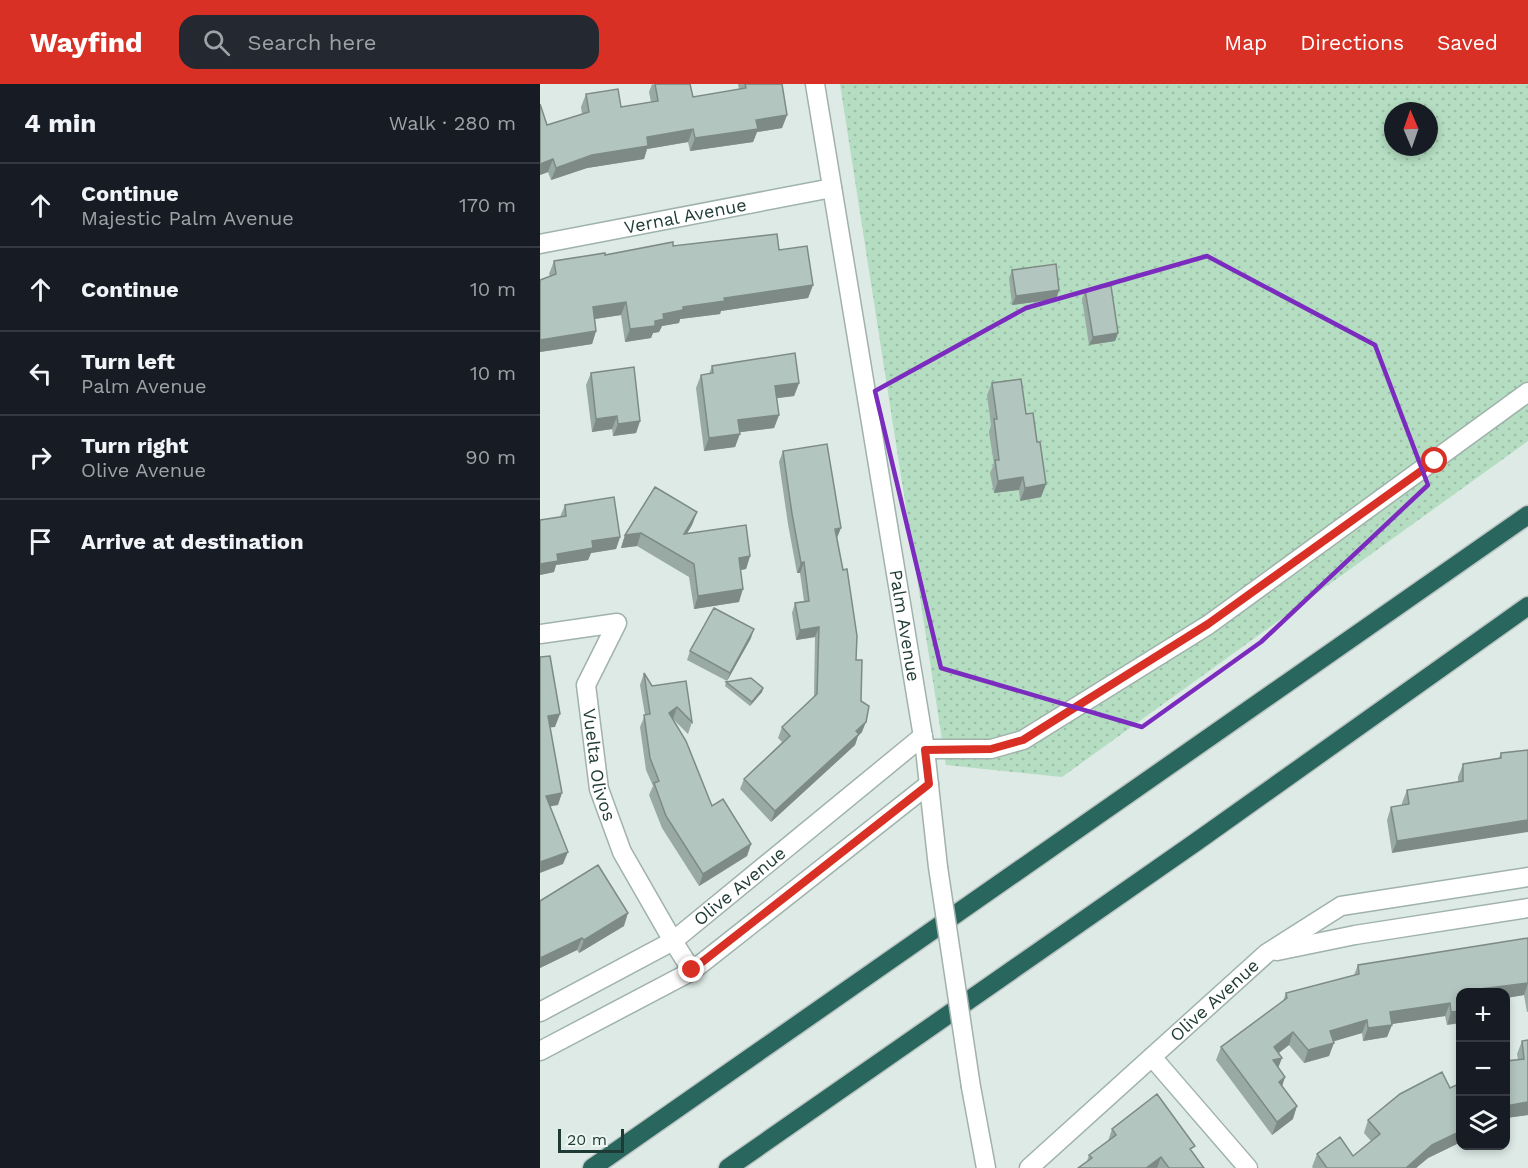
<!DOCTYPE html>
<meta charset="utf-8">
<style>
:root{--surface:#171b24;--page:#242831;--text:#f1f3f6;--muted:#9ea1a6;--line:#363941;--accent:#d93025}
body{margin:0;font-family:"Work Sans",sans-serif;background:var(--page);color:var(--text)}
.controls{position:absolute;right:18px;bottom:18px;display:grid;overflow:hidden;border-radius:12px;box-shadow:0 3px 9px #0003}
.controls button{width:54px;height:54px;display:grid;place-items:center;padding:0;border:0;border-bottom:2px solid var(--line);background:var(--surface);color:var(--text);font:30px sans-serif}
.compass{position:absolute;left:844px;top:18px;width:54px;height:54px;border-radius:50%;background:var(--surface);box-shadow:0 3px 9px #0003;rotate:358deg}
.scale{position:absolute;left:18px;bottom:15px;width:66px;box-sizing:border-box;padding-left:6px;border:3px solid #1e3a34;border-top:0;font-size:16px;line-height:21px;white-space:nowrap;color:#1e3a34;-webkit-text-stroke:4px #edf7f2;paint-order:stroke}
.stop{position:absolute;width:18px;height:18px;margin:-14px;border:4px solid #d93025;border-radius:50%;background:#fff}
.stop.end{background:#d93025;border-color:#fff;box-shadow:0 2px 6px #0008}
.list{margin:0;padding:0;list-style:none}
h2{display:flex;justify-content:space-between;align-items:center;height:78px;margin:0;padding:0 24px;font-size:26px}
h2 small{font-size:20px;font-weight:400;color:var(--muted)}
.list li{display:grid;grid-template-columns:39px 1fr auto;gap:18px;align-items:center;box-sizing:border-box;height:84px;padding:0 24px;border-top:2px solid var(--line)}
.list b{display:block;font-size:22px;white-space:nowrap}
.list p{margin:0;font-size:20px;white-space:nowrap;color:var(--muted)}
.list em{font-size:20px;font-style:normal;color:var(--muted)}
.icon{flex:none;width:33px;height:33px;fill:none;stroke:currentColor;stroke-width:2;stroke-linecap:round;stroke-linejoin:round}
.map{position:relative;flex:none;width:988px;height:1084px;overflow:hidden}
header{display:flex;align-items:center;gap:36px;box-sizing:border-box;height:84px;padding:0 30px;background:var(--accent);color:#fff}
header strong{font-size:28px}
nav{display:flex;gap:33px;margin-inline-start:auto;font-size:21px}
.search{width:420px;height:54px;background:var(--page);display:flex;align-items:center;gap:15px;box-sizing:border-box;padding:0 21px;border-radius:18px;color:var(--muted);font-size:22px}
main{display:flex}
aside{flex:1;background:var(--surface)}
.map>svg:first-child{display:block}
.grass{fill:url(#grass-dots);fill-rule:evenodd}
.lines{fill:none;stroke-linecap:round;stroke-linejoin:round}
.minor-casing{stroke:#a0b2ac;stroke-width:21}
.highway-casing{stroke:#bcc4c2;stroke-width:21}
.minor{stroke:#fff;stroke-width:18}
.highway{stroke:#29675e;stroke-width:18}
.minor-bridge-casing{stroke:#a0b2ac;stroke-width:21;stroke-linecap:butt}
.minor-bridge{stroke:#fff;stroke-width:18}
.wall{fill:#99a9a3}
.shaded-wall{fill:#7d8a85}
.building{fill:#b2c5be;stroke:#7d8a85;stroke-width:1.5}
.route{stroke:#d93025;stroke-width:8}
.marked{fill:none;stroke:#7b2cbf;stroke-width:4.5;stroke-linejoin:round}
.labels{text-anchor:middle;stroke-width:4.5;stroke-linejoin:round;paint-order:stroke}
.street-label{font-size:18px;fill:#1e3a34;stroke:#edf7f2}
</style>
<header>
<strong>Wayfind</strong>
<div class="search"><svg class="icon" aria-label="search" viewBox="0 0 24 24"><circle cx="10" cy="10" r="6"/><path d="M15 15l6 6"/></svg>Search here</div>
<nav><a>Map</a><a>Directions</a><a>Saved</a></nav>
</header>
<main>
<aside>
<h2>4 min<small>Walk · 280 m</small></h2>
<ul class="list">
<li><svg class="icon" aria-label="ahead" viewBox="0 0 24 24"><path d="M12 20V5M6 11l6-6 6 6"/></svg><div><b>Continue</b><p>Majestic Palm Avenue</p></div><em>170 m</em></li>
<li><svg class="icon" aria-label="ahead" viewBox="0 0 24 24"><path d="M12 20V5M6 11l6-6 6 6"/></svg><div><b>Continue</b></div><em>10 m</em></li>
<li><svg class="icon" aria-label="left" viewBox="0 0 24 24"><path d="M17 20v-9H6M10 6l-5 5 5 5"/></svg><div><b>Turn left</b><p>Palm Avenue</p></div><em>10 m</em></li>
<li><svg class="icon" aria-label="right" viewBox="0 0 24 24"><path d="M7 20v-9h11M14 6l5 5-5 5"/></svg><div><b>Turn right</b><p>Olive Avenue</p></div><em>90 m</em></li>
<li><svg class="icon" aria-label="arrive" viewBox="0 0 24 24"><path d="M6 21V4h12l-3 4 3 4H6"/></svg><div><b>Arrive at destination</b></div></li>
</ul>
</aside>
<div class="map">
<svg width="988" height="1084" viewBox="0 0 988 1084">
<defs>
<pattern id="grass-dots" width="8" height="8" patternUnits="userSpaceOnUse" patternTransform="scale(1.5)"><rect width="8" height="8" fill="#b4ddc1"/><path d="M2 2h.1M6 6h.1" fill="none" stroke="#9abea6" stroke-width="1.8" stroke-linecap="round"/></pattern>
</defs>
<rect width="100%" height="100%" fill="#ddeae5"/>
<path class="grass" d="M300,0H988V357L522,693L406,681ZM853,27H889V63H853Z"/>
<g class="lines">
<defs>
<g id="minor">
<path id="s1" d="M275,0L385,665L398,783"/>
<path id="s2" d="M0,160L292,104"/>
<path id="s3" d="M0,550L77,539L46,601L59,705L82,768L133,857L152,887"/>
<path d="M385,665H451L483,656L668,541L988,308"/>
<path d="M737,867L815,851L988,824"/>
<path id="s4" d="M0,928L133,857L383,652"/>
<path d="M0,967L152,887L389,700"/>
<path d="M612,973L708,1084"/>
<path d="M431,1003L446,1084"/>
<path id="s5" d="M489,1084L727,869L801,822L988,793"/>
</g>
<path id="highway" d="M52,1084L988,431
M188,1084L656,758L988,522"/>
</defs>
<use href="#minor" class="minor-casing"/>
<use href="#highway" class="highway-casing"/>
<use href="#minor" class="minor"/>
<use href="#highway" class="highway"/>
<defs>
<path id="minor-bridge" d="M398,783L431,1003"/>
</defs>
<use href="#minor-bridge" class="minor-bridge-casing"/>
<use href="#minor-bridge" class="minor-bridge"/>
</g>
<path class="wall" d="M112,0L153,13L199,5L198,0H242L247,31L242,44L217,48L213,58L150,67L148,58L107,65L104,75L47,84L11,96L8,88L0,91V20L7,41L42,30L41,23L46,10L81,23L111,18L109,8Z
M133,162L239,166L273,201L268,214L181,227L180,230L140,235L139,239L122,242L119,248L113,249L111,254L85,258L81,231L55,235L56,247L52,260L0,268V196L10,192L9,190L14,177Z
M472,186L519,206L516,215L472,221L469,194Z
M545,206L578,249L575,257L549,261L542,215Z
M172,282L259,299L254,312L237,314L239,331L234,344L200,348L195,363L164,367L156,304L161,291L169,290Z
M51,289L100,337L96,349L73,352L72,345L52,348L46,301Z
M452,299L486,330L497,358L506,400L501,413L480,417L479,406L454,409L450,389L454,380L449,348L451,341L447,311Z
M243,367L297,454L316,576L321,617L322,648L318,652L315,661L231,738L200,705L204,695L242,658L238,654L242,643L274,613L275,553L256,556L252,529L255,519L264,517L260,489H257L248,440L239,378Z
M25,421L80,453L76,465L51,469L48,476L16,481L14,488L0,491V436L20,433Z
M157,428L152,441L147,449L210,472L206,485L201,486L199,518L154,525L149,493L97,462L81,464L85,451Z
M211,554L187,597L147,576L150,567Z
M104,589L112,602L146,597L152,638L148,650L133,635L172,722L211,760L207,772L159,802L122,744L109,711L113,702L106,686L100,643L105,631L100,601Z
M186,598L223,604L222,608L210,622L185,602Z
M988,666L852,769L847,736L851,723L862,721V719L867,706L918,698V693L923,680L959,674L961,669Z
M0,817L84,842L39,869L37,866L0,884Z
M988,854V928H987L984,911L966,914V909H921L907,941L905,932L852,940L847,953L823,957L822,949L793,957L789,972L764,979L749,961L738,969V984L742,1002L753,1035L732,1051L676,976L681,963L743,917L746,909L814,891L818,881Z
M988,956V1031L966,1034V977L978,976L977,970L982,957Z
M921,999V1058L888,1074L876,1084H773L772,1083L777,1070L813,1072L831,1057L824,1049L828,1036L910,1004Z
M572,1045L653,1068L664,1084H538L547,1077L549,1071L568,1057Z"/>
<path class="shaded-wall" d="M247,31L242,44L217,48L213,58L150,67L155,54L216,36Z
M153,45L148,58L107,65L104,75L47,84L11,96L16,84L107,53Z
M13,75L8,88L0,91V80Z
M273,201L268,214L181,227L180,230L140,235L139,239L122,242L119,248L113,249L111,254L85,258L90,245L123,230L143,223L184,214Z
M519,206L516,215L472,221L476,212Z
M86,218L81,231L48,236L53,223Z
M56,247L52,260L0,268V256Z
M578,249L575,257L549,261L553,253Z
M259,299L254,312L230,315L235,302Z
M239,331L234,344L193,349L198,336Z
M77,332L72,345L52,348L56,335Z
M100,337L96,349L73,352L78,340Z
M200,350L195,363L164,367L169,354Z
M483,393L479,406L454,409L458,397Z
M506,400L501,413L480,417L485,404Z
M157,428L152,441L139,463L144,450Z
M301,444L297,454L295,445Z
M101,449L97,462L81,464L85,451Z
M80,453L76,465L51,469L48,476L16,481L14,488L0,491V480L17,470L52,457Z
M210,472L206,485L194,487L199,474Z
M264,478L260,489H257L261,479Z
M203,505L199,518L154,525L158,512Z
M279,543L275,553L256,556L260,546Z
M214,545L211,554L187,597L190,589Z
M223,604L222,608L210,622L212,618Z
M137,623L133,635L129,629Z
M20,630L15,643L4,644L8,632Z
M326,638L322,648L318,652L315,661L231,738L235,727Z
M22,709L18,721L1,724L6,712Z
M988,736V748L852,769L857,757Z
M211,760L207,772L159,802L163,790Z
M28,768L23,780L0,789V778Z
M88,829L84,842L39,869L44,856Z
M42,854L37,866L0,884V874Z
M988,899L984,911L966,914V909H940L941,905Z
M910,919L905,932L845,941L850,928Z
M921,927V939L907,941L911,928Z
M827,936L822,949L785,960L790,947Z
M852,941L847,953L823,957L828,944Z
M753,948L749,961L730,976L734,963Z
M794,959L789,972L764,979L768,966Z
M742,974L737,987L733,976Z
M745,993L741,1006L739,998Z
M988,1018V1031L966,1034V1022Z
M757,1022L753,1035L732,1051L737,1038Z
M921,1047V1058L888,1074L876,1084H866L892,1061Z
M621,1073L617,1084H606Z"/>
<path class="building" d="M115,0H150L153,13L206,4L205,0H242L247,31L216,36L218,45L155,54L153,45L107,53L108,62L52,71L16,84L13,75L0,80V20L7,41L49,28L46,10L78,5L81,23L118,17Z
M237,150L239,166L267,162L273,201L184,214L185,217L143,223V226L123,230L124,235L115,237V242L90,245L86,218L53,223L56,247L0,256V196L16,190L14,177L65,169V171L133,158V162Z
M516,180L519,206L476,212L472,186Z
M571,202L578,249L553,253L545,206Z
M255,269L259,299L235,302L239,331L198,336L200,350L169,354L161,291L173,289L172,282Z
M94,283L100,337L78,340L77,332L56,335L51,289Z
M481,295L486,330L493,329L497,358H500L506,400L485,404L483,393L458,397L455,376H459L454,335H457L452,299Z
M287,360L301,444L295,445L303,486L307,485L317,552L316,576H322L321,617L329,622L326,638L316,647L319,650L235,727L204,695L250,652L242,643L277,610L279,543L260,546L255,519L269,517L264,478L261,479L252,430L243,367Z
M115,403L157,428L144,450L206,441L210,472L199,474L203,505L158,512L154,480L101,449L85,451Z
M74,413L80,453L52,457L53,464L17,470L18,477L0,480V436L26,432L25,421Z
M174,524L214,545L190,589L150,567Z
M10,572L20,630L8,632L22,709L6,712L28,768L0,778V573Z
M104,589L112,602L146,597L152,638L137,623L129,629L146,657L172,722L183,715L211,760L163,790L126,732L114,699L119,697L110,674L104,631L110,630Z
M211,594L223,604L212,618L186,598Z
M988,666V736L857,757L851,723L869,720L867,706L923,697V680L961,674V669Z
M58,781L88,829L44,856L42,854L0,874V817Z
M988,854V899L941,905L942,909H921V927L911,928L910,919L850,928L852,941L828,944L827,936L790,947L794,959L768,966L753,948L734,963L742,974L733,976L745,993L739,998L757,1022L737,1038L681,963L747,914L746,909L819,890L818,881Z
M988,956V1018L966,1022V977L984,975L982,957Z
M902,988L910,1004L921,999V1047L892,1061L866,1084H787L777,1070L800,1053L813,1072L840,1050L828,1036L860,1010Z
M617,1010L655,1062L650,1065L664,1084H629L621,1073L606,1084H538L552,1074L549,1071L576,1051L572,1045Z"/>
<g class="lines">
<path class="route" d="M152,886L389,700L385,666L451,665L483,656L668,540L895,377"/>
</g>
<path class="marked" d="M667,172L835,261L888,401L721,558L602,643L401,584L335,307L486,224Z"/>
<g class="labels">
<g class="street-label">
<text dy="6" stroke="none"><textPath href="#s2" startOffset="148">Vernal Avenue</textPath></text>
<text dy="6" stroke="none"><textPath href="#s1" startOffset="549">Palm Avenue</textPath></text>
<text dy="6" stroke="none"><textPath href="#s3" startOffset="228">Vuelta Olivos</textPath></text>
<text dy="6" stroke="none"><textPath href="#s4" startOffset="237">Olive Avenue</textPath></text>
<text dy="6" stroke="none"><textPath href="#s5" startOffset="250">Olive Avenue</textPath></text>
</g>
</g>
</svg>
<div class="controls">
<button>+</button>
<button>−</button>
<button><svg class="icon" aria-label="layers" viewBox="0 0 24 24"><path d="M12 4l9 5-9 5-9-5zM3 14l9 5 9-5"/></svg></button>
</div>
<svg class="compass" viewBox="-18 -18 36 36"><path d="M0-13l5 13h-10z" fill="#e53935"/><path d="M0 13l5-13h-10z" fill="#9ea1a6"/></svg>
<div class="scale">20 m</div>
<div class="stop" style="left:895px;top:377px"></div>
<div class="stop end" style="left:152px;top:886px"></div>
</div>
</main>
